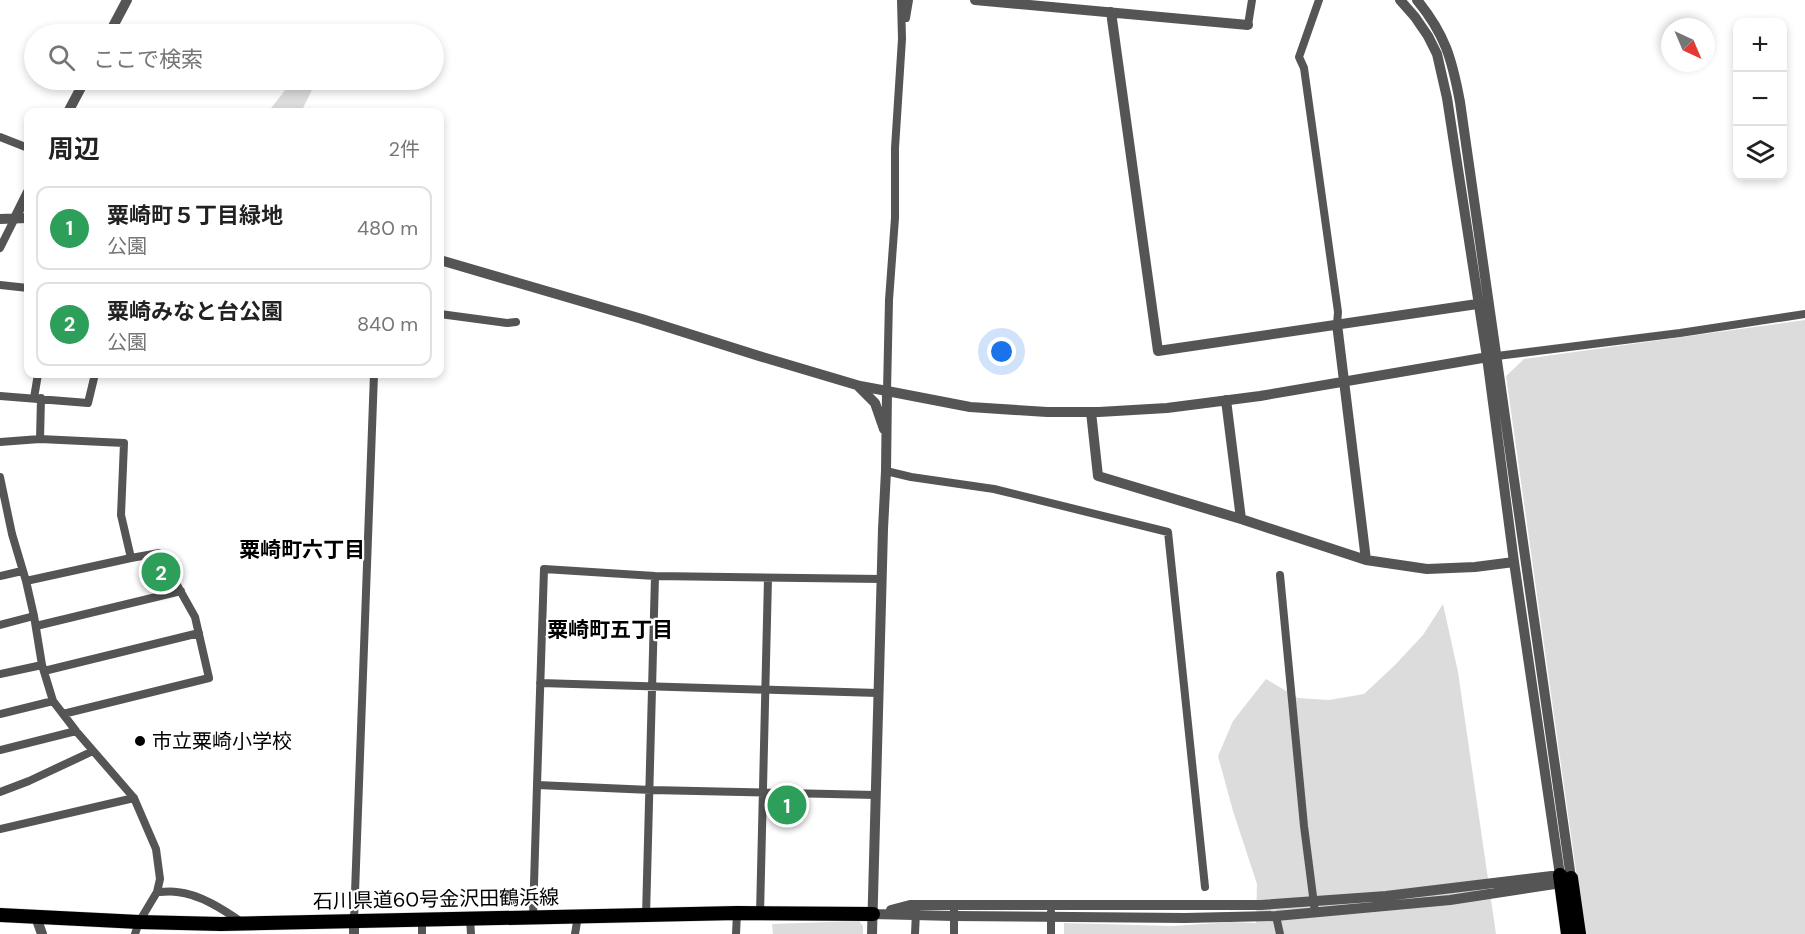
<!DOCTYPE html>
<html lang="ja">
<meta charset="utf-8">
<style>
:root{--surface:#fff;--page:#f6f6f6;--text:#222;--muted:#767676;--line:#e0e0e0;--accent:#1a73e8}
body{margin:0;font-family:"DM Sans","Noto Sans JP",sans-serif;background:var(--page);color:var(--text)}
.controls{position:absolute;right:18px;top:18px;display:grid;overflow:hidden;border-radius:12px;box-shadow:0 3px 9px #0003}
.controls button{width:54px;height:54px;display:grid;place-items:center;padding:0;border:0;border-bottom:2px solid var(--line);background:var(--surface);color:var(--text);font:30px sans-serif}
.compass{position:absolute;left:1661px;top:18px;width:54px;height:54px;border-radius:50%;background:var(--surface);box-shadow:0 3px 9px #0003;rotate:136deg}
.you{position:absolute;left:1002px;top:352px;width:21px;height:21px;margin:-15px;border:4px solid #fff;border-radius:50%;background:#1a73e8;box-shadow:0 0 0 9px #1a73e833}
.badge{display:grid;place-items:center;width:39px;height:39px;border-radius:50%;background:var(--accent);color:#fff;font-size:20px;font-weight:700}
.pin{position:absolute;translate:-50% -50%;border:3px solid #fff;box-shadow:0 2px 6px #0006}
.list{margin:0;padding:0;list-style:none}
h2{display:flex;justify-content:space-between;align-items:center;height:78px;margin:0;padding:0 24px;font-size:26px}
h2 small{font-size:20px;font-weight:400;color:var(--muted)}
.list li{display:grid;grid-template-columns:39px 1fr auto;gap:18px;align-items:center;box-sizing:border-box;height:84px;margin:0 12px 12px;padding:0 12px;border:2px solid var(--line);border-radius:12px}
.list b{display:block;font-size:22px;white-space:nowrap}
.list p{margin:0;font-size:20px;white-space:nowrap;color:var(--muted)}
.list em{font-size:20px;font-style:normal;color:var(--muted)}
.icon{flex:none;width:33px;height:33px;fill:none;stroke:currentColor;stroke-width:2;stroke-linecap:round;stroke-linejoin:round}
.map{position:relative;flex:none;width:1805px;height:934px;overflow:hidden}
.search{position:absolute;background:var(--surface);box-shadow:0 3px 9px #0003;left:24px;top:24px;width:420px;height:66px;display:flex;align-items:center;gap:15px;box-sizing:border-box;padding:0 21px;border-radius:33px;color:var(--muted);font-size:22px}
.panel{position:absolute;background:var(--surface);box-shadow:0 3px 9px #0003;left:24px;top:108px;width:420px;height:270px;border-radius:12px}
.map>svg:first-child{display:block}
.green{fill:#dcdcdc}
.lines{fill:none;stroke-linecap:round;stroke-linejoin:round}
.primary-casing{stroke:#dbdbdb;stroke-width:15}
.minor{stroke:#555;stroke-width:8}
.tertiary{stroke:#555;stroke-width:10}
.primary{stroke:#000;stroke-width:14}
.poi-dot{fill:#000;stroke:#fff;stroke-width:2}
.labels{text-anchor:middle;stroke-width:4.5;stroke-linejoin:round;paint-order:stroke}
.poi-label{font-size:20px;fill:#000;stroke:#fff;text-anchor:start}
.street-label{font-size:20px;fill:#000;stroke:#fff}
.neighbourhood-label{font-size:21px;font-weight:bold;fill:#000;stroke:#fff}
</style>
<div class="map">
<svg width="1805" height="934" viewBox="0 0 1805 934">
<rect width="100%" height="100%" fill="#fff"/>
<path class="green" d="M293,80H317L301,112H268Z
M1805,320V934H1585L1506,376L1524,359Z
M1443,604L1458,672L1496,934H1064V923L1173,926L1232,922L1256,923L1257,884L1233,811L1218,756L1233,721L1266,679L1298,698L1329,700L1364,694L1395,665L1423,635Z
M859,921L863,926V934H773L772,924Z"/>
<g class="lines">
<defs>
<path id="primary" d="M1560,875L1568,934
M1571,878L1579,934
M0,915L139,922L221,924L737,913L873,914"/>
</defs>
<use href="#primary" class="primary-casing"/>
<path class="minor" d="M1319,0L1299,57L1304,68L1338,312L1337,324
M906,18L909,0
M1248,25L1252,0
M0,137L28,148
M0,248L15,218
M0,285L28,288
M440,314L507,323L516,322
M1497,356L1680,333L1805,314
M887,391L889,300L895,218V148L902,39L901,0
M0,396L88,403L95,374
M34,398L38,374
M40,439L41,398
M0,442L40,439L124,443L121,515L131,558L26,581
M886,471L911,477L994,489L1168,532L1205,887
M0,477L12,534L26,581L34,616L42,665L53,701L76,731L134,798L156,849L160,879L157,892L139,922L135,934
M1280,575L1304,826L1315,912
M0,576L22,571
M0,625L34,616
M36,626L181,591
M44,671L199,633
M0,674L42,665
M540,683L878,693
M0,714L53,701
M63,714L209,678L195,617L159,553L131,558
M0,750L76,731
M537,785L544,569L655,576L882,579
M0,792L29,781L93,751
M0,829L134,798
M157,892C164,892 171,891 177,892C200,894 224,910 243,923
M760,914L768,578
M646,916L655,576
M1276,916L1280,934
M533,917L537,785L651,790L876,795
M470,918L471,934
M354,920L374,374
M422,934V919
M575,934L578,916
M736,934L737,913
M915,934L916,912
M954,934V910
M1051,934V912"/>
<path class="tertiary" d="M975,0L1248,25
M1400,0L1415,17L1428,36L1437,54L1447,98L1487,357L1514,562L1560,875
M1417,0C1445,34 1452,59 1460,102L1571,878
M1111,12L1158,351L1484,303
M109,34L127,0
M68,112L85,80
M15,218L28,192
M0,219L28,218
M440,260L642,319L759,356L860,386L887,391L886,471L883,529L872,934
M1337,324L1366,560
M859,387L875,403L884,429
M887,391L970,407L1047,412H1099L1167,408L1260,396L1494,356
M1226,400L1241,519
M1091,412L1098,476L1241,519L1366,560L1427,569L1475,567L1514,562
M891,910L910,905H1261L1386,896L1560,875L1566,876
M873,914L954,916L1185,918L1276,916L1450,900L1561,883L1566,881
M36,917L42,934
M354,934V920"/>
<use href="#primary" class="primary"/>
</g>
<circle class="poi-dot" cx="140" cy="741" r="6"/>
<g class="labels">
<g class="poi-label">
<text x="152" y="748">市立粟崎小学校</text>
</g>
<g class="street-label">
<text transform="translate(436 899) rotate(-1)" y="7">石川県道60号金沢田鶴浜線</text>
</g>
<g class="neighbourhood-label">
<text x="302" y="557">粟崎町六丁目</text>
<text x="610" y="637">粟崎町五丁目</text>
</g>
</g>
</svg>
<div class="controls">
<button>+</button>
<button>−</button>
<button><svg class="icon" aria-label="layers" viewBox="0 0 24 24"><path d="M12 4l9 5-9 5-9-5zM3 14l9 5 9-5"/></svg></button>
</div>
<svg class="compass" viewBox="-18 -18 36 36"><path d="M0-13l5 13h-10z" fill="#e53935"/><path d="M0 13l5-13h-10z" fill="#767676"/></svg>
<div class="you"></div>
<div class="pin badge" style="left:787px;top:805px;background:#2e9e5b">1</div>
<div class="pin badge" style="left:161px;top:572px;background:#2e9e5b">2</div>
<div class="search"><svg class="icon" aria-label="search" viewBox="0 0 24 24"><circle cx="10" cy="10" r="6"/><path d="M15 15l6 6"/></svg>ここで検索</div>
<section class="panel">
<h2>周辺<small>2件</small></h2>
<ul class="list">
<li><span class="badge" style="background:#2e9e5b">1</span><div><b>粟崎町５丁目緑地</b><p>公園</p></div><em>480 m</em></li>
<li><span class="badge" style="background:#2e9e5b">2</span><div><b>粟崎みなと台公園</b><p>公園</p></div><em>840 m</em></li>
</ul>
</section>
</div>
